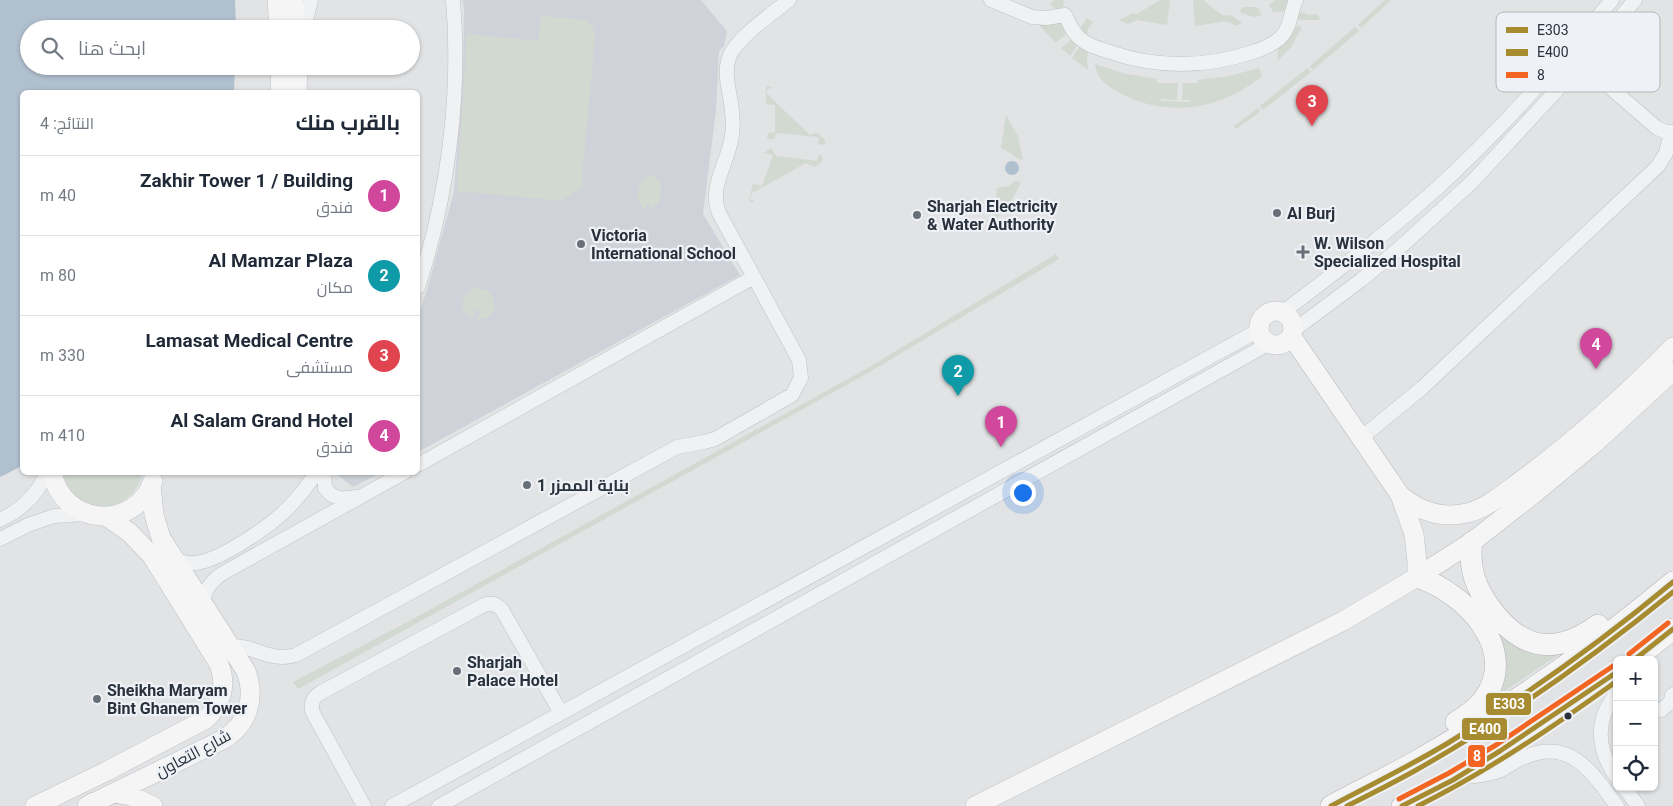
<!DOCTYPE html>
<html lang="ar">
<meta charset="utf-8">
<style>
:root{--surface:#fff;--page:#f2f2f3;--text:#1f2937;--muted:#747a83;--line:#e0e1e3;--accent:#696f78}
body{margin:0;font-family:Roboto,Cairo,sans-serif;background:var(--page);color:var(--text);direction:rtl}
.controls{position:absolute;right:15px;bottom:15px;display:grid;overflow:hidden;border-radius:8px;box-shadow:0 1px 4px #0004}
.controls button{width:45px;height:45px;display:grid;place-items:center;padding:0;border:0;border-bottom:1px solid var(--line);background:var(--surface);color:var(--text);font:25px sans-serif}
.you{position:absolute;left:1022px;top:492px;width:18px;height:18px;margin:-12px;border:4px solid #fff;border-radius:50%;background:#1a73e8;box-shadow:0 0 0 8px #1a73e833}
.badge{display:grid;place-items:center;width:32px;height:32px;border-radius:50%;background:var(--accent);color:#fff;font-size:16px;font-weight:700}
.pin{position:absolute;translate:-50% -41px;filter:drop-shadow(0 1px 2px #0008)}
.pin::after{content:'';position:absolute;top:26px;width:18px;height:15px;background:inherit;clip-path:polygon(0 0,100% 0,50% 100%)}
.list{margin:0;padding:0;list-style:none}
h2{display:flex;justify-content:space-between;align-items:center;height:65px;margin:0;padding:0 20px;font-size:21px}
h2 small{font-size:16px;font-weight:400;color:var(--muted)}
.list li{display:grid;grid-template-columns:32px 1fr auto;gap:15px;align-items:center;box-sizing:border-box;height:80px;padding:0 20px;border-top:1px solid var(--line)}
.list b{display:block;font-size:19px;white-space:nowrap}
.list p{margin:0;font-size:16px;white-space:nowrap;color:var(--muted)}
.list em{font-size:16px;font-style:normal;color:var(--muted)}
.icon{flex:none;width:28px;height:28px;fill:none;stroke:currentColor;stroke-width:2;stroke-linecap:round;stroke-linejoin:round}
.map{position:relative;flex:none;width:1673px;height:806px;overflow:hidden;direction:ltr}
.search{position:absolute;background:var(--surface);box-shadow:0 1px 4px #0004;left:20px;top:20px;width:400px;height:55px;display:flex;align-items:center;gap:12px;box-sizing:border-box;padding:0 18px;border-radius:28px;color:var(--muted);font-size:19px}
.panel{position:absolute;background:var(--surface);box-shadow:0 1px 4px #0004;left:20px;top:90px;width:400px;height:385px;border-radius:8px;direction:rtl}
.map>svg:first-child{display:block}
.built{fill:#cfd2d8}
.green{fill:#d2d9d1}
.water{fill:#b1c0cf}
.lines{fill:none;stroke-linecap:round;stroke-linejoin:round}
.minor-casing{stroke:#bfc1c3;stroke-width:15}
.major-casing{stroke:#bdc0c3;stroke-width:20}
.highway-casing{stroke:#b3b6ba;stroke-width:22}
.minor{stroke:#f0f1f2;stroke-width:14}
.major{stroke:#f5f5f6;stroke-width:19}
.highway{stroke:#f5f5f6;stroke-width:21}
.bus-1-casing{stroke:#eef1f5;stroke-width:9}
.bus-2-casing{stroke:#eef1f5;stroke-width:9}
.bus-3-casing{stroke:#eef1f5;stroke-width:9}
.bus-1{stroke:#a78b30;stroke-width:5}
.bus-2{stroke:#a78b30;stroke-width:5}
.bus-3{stroke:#f26522;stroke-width:5}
.poi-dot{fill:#696f78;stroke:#eef1f5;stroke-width:2}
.bus-dot{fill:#29313d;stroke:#eef1f5;stroke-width:2}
.labels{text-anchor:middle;stroke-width:4.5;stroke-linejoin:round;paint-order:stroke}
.poi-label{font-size:16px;font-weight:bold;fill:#29313d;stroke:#eef1f5;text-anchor:start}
.street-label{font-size:16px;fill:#29313d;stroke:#eef1f5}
.key{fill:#eef1f5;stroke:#b3b7be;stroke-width:1}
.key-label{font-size:14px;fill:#29313d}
.line-badge{stroke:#eef1f5;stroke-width:2}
.badge-label{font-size:14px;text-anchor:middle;font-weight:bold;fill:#fff}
</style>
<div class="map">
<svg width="1673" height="806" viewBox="0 0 1673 806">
<rect width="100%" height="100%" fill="#e1e3e5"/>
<path class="built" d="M463,0H701L727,31L724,46L719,51L716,110L703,214L740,275L418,452V316L426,293L454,192L463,70L464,11Z
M341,473V472L380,473L353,487L339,476Z"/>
<path class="green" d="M1054,0H1064L1063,7C1057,11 1054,8 1050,4Z
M1160,0H1170L1167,25L1137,20L1128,24L1119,20L1133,13L1137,14Z
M1193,0H1204L1205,2L1224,16L1231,15L1242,23L1236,26L1226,21L1195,26Z
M1275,0H1288L1287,11L1273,12L1269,5Z
M1385,0H1391L1361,28L1358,25Z
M1243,7H1257L1262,15L1254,17L1242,13L1240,10Z
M1301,12L1308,15L1317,14L1320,19V20H1299L1297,19L1298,13Z
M541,16L586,20L594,30L595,38L581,188L562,201L457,191L467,34L538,41Z
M1087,18L1093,22L1088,29L1087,36L1079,30Z
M1062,20L1067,33L1056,43L1037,23Z
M1297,26L1301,27V29L1291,47L1278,60V48L1290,37Z
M1355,27L1359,31L1313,70L1310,66Z
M1072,39L1078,44L1070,56L1061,48Z
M1080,46L1088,49L1087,60L1088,70L1072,58Z
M1095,64L1126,74L1157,79V83H1178L1177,100L1161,99V101L1190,102V100H1182L1183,83H1198V80L1229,76L1259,68L1262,76C1221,110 1166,119 1118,92C1106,85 1097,79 1095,64Z
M1307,68L1311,72L1263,110L1260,106Z
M768,86L772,88L767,89V94L810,135L815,133H818L825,140V145L818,144L819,139L818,137L777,133L773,139H767L768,133L775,132V105L766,104V88Z
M1258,108L1260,112L1236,129L1234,126Z
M1006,115L1018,136L1023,160L1018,159L1012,154L1001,148Z
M771,148L776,156L817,161L819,154L823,158C822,163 819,165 814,167L806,163L752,193L750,199L755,201L751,202L749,199L753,184L762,186L773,155L764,153Z
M649,175C667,177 664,206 649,210L650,204H646L645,209C632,200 637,182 649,175Z
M1015,181L1021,182C1014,198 1006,210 993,221L997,188L1009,186Z
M1056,254L1059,259L868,373L298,689L293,682L413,619L866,369Z
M474,288C499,287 502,318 478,320L480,311L476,310L473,319C458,312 460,295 474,288Z
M59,473H142L140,482L132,494L121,503L107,507H93L69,494Z
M1504,634L1564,651L1490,701L1497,639Z"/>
<path class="water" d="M0,0H235L236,29H29V66H235L234,90V92H22V466L0,477Z
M1005 168a7 7 0 1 1 14 0a7 7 0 1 1-14 0Z"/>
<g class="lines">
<defs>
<path id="minor" d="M991,0L1032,17L1046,18L1065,15C1070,24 1072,33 1082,40C1089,46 1100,49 1110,52C1156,68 1206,68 1253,52C1262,49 1272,45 1280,38C1291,28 1290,13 1296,0
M304,29L311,0
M1582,63L1657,128L1666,132H1673
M418,287C448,196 461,95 453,0
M1283,312C1335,273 1386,234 1434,191C1499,132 1556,67 1612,0
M1294,330L1361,280L1395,252L1473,181L1582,63L1635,0
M1361,438L1422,388L1658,166L1666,153L1671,132
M418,465L754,277
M324,472L325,488C334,500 342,499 356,497
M0,520C21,510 38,494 47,472
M0,539L28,525L54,516L86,514
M174,559C181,562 189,564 196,563C221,560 270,526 288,508C299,497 308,485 317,472
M203,604C204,590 211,581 223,573L405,472
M231,647C252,643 268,663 296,655L677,447L704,442L715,439L792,395L801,378L799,360L719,213C708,186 729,162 732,135C733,128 733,120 732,112C731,93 722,74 730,55C739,36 772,14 789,0
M1617,693C1594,720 1597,750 1617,778
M1661,710C1667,705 1672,703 1672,695
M1464,777C1476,776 1489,775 1501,770C1509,766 1516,760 1525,757C1571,737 1593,774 1617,806
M1624,787L1638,806
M364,806L313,713C310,704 313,697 320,693L484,605C491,602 497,604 502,610L561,713
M392,806L1259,330
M439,806L1268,344"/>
<path id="major" d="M277,0L279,29
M294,0L296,29
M280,92L281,66
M297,92L298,66
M1259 328a17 17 0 1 1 34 0a17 17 0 1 1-34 0Z
M1292,337L1400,495L1414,534L1417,562V577
M52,472C62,526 135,532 153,481
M1400,495C1419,511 1442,519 1467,513C1488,508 1505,492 1522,480C1576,440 1626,395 1673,347
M114,793L131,796L153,806
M35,806L107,771L206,719C222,704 227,684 219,664L152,556L129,532L107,517
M87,806L224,739C248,724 256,698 246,671L161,538L154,515L151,485
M975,806L1343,621L1417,577L1472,542L1536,492L1595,443L1673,371"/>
<path id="highway" d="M1472,542C1468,568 1476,589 1492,610C1523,651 1557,655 1598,625
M1417,577C1464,592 1521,649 1483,700C1476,709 1466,716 1456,722
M1634,660L1673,629
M89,806L94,803
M1331,806C1359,791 1388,777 1415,762C1506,710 1593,649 1673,582
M1402,806C1421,796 1441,787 1460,776C1514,744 1566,709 1617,672"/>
</defs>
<use href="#minor" class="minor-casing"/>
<use href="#major" class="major-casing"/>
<use href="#highway" class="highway-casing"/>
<use href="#minor" class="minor"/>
<use href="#major" class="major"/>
<use href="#highway" class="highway"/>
<defs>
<path id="bus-1" d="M1634,660L1673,629
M1331,806C1370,785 1410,766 1448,743C1527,695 1602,641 1673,582
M1402,806L1453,780L1500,751L1617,672"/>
<path id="bus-2" d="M1347,806C1371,794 1395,782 1418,769C1508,718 1593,657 1673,592
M1418,806C1488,771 1553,727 1617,681"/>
<path id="bus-3" d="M1629,654L1668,623
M1399,799L1449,773L1496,745L1613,666"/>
</defs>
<use href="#bus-1" class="bus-1-casing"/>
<use href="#bus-2" class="bus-2-casing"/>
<use href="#bus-3" class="bus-3-casing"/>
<use href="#bus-1" class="bus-1"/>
<use href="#bus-2" class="bus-2"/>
<use href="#bus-3" class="bus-3"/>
</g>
<g class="poi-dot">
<circle cx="1277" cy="213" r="5"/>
<circle cx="917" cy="215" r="5"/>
<circle cx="581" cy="244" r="5"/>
<path d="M1300.5 244.5h5v5h5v5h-5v5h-5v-5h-5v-5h5z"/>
<circle cx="527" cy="485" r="5"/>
<circle cx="457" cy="671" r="5"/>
<circle cx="97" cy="699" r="5"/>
</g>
<circle class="bus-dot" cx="1568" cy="716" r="4.5"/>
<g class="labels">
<g class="poi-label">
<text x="927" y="212">Sharjah Electricity<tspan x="927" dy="18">&amp; Water Authority</tspan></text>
<text x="1287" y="219">Al Burj</text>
<text x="591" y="241">Victoria<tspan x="591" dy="18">International School</tspan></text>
<text x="1314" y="249">W. Wilson<tspan x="1314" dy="18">Specialized Hospital</tspan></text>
<text x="537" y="491">بناية الممزر 1</text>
<text x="467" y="668">Sharjah<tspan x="467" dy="18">Palace Hotel</tspan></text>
<text x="107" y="696">Sheikha Maryam<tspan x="107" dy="18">Bint Ghanem Tower</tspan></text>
</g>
<g class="street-label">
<text transform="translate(193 753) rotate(-28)" y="6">شارع التعاون</text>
</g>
</g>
<rect x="1496" y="12" width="164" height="80" rx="8" class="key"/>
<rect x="1506" y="27" width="22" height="6" fill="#a78b30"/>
<rect x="1506" y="49" width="22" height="7" fill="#a78b30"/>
<rect x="1506" y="72" width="22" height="6" fill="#f26522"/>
<g class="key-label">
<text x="1537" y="35">E303</text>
<text x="1537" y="57">E400</text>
<text x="1537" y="80">8</text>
</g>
<g class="line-badge">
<rect x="1485" y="692" width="47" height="24" rx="5" fill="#a78b30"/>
<rect x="1461" y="717" width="47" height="24" rx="5" fill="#a78b30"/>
<rect x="1467" y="744" width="19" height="24" rx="5" fill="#f26522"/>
</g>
<g class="badge-label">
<text x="1509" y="709">E303</text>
<text x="1485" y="734">E400</text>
<text x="1477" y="761">8</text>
</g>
</svg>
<div class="controls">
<button>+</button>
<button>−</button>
<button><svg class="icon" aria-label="locate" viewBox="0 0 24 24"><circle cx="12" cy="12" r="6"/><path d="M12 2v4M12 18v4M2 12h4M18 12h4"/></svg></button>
</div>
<div class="you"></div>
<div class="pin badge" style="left:1001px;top:447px;background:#d1479c">1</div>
<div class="pin badge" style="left:958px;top:396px;background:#0f9aa8">2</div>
<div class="pin badge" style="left:1312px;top:126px;background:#e0444e">3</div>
<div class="pin badge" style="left:1596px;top:369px;background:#d1479c">4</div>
<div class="search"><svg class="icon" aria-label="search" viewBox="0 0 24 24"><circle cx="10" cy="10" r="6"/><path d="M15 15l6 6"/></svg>ابحث هنا</div>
<section class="panel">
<h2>بالقرب منك<small>النتائج: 4</small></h2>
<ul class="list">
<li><span class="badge" style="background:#d1479c">1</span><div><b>Zakhir Tower 1 / Building</b><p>فندق</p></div><em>40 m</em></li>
<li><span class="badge" style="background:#0f9aa8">2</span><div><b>Al Mamzar Plaza</b><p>مكان</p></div><em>80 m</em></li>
<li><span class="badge" style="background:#e0444e">3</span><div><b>Lamasat Medical Centre</b><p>مستشفى</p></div><em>330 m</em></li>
<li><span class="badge" style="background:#d1479c">4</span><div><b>Al Salam Grand Hotel</b><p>فندق</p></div><em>410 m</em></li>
</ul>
</section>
</div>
